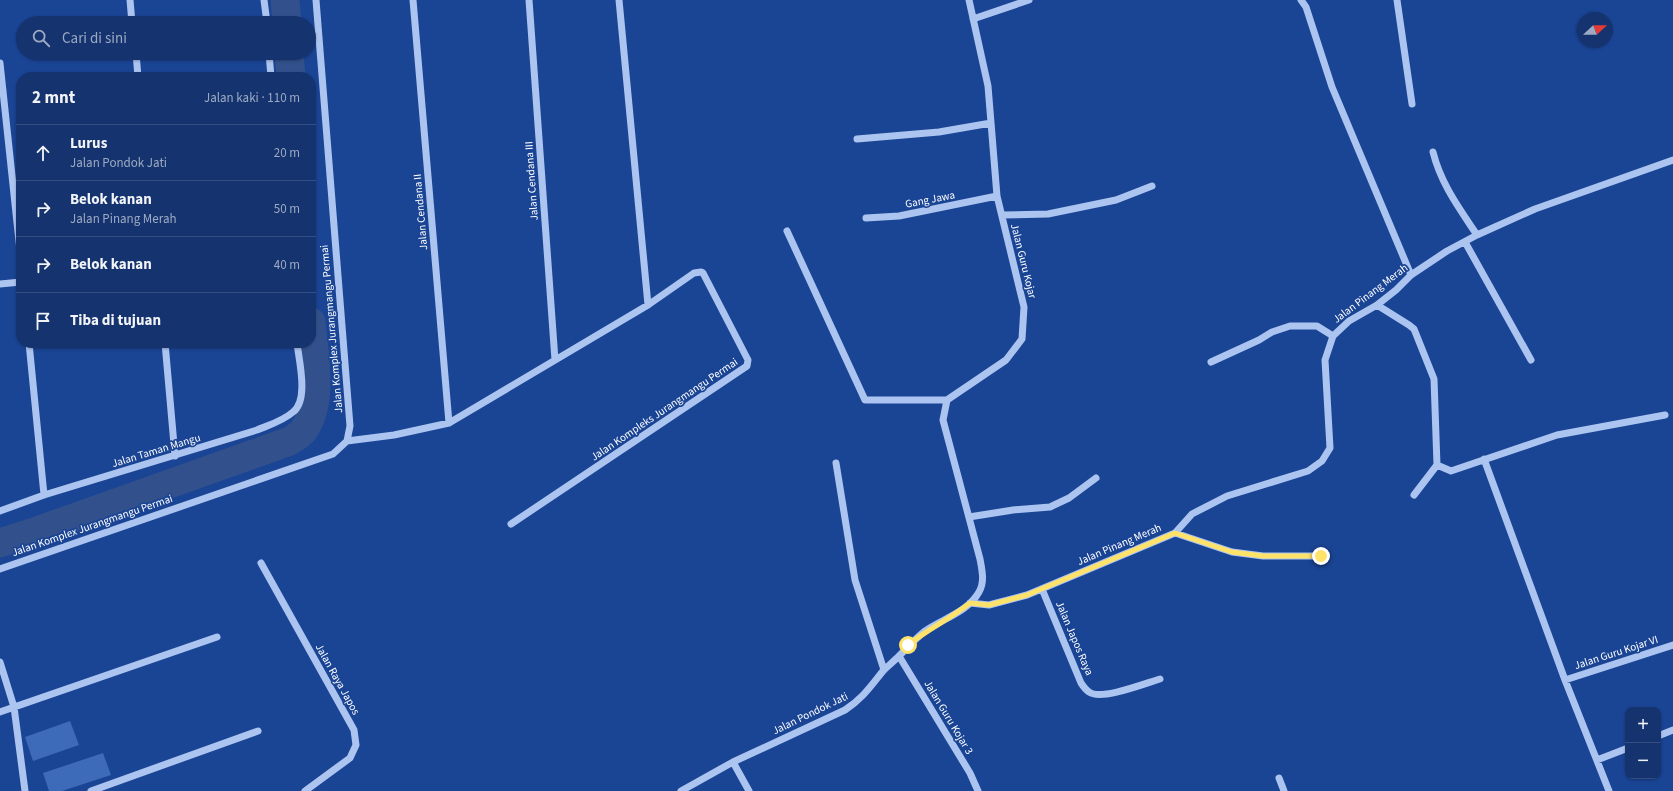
<!DOCTYPE html>
<html lang="id">
<meta charset="utf-8">
<style>
:root{--surface:#14336f;--page:#1d3b74;--text:#f1f3f6;--muted:#9daac3;--line:#334e82}
body{margin:0;font-family:"Source Sans 3",sans-serif;background:var(--page);color:var(--text)}
.controls{position:absolute;right:12px;bottom:12px;display:grid;overflow:hidden;border-radius:8px;box-shadow:0 1px 3px #0004}
.controls button{width:36px;height:36px;display:grid;place-items:center;padding:0;border:0;border-bottom:1px solid var(--line);background:var(--surface);color:var(--text);font:20px sans-serif}
.compass{position:absolute;left:1577px;top:12px;width:36px;height:36px;border-radius:50%;background:var(--surface);box-shadow:0 1px 3px #0004;rotate:68deg}
.stop{position:absolute;width:12px;height:12px;margin:-9px;border:3px solid #ffe26a;border-radius:50%;background:#fff}
.stop.end{background:#ffe26a;border-color:#fff;box-shadow:0 1px 4px #0008}
.list{margin:0;padding:0;list-style:none}
h2{display:flex;justify-content:space-between;align-items:center;height:52px;margin:0;padding:0 16px;font-size:17px}
h2 small{font-size:13px;font-weight:400;color:var(--muted)}
.list li{display:grid;grid-template-columns:26px 1fr auto;gap:12px;align-items:center;box-sizing:border-box;height:56px;padding:0 16px;border-top:1px solid var(--line)}
.list b{display:block;font-size:15px;white-space:nowrap}
.list p{margin:0;font-size:13px;white-space:nowrap;color:var(--muted)}
.list em{font-size:13px;font-style:normal;color:var(--muted)}
.icon{flex:none;width:22px;height:22px;fill:none;stroke:currentColor;stroke-width:2;stroke-linecap:round;stroke-linejoin:round}
.map{position:relative;flex:none;width:1673px;height:791px;overflow:hidden}
.search{position:absolute;background:var(--surface);box-shadow:0 1px 3px #0004;left:16px;top:16px;width:300px;height:44px;display:flex;align-items:center;gap:10px;box-sizing:border-box;padding:0 14px;border-radius:22px;color:var(--muted);font-size:15px}
.panel{position:absolute;background:var(--surface);box-shadow:0 1px 3px #0004;left:16px;top:72px;width:300px;height:276px;border-radius:16px}
.map>svg:first-child{display:block}
.lines{fill:none;stroke-linecap:round;stroke-linejoin:round}
.canal{stroke:#32518c;stroke-width:29}
.building{fill:#3e6aba}
.minor{stroke:#acc4f0;stroke-width:7}
.route{stroke:#ffe26a;stroke-width:5}
.labels{text-anchor:middle;stroke-width:3.5;stroke-linejoin:round;paint-order:stroke}
.street-label{font-size:11px;fill:#fff;stroke:#1a4494}
</style>
<div class="map">
<svg width="1673" height="791" viewBox="0 0 1673 791">
<rect width="100%" height="100%" fill="#1a4494"/>
<g class="lines">
<path class="canal" d="M285,0L287,23
M289,53L291,77
M0,543L37,531L290,441C294,438 300,435 303,431C324,404 314,355 311,322"/>
</g>
<path class="building" d="M70,721L79,745L33,761L25,737Z
M103,753L111,775L62,791H49L43,773Z"/>
<g class="lines">
<path class="minor" d="M130,0L132,23
M264,0L267,23
M413,0L449,423
M529,0L555,360
M619,0L648,305
M1301,0L1306,7L1332,87L1411,275
M1397,0L1412,104
M973,19L1029,0
M136,53L138,77
M269,53L271,77
M0,63L21,260
M857,139L939,132L991,123
M1433,152C1441,184 1459,208 1477,235
M1002,215L1048,214L1116,200L1152,186
M866,218L899,216L997,196
M787,231L865,400H947
M1465,242L1531,360
M0,284L21,282
M1377,305L1409,325L1414,329L1434,379L1437,465L1414,495
M29,343L44,495
M165,343L175,456
M1211,362L1259,340L1272,332L1290,326H1317L1333,336
M347,441L394,435L449,423L648,305L694,273L701,272L703,273L748,360L747,366L511,524
M1484,459L1565,680L1609,791
M836,463L855,580L884,670
M1437,465L1451,471L1557,435L1665,415
M0,511L44,495L257,430C269,425 283,421 293,412C309,400 299,361 297,343
M969,517L1013,510L1050,507L1069,498L1096,478
M1175,533L1232,552L1263,556H1321
M261,563L354,730L356,745L350,758L305,791
M0,569L333,454L347,441L350,426L316,0
M1042,589L1081,683C1083,686 1086,690 1089,692C1101,701 1146,683 1160,679
M970,603L989,605L1027,595L1175,533L1192,514L1227,496L1308,471L1322,461L1330,448L1325,360L1333,336L1349,321L1377,305L1396,290L1411,275L1447,251L1477,235L1535,209L1673,160
M899,656L970,773L978,791
M0,662L14,707L25,791
M1565,680L1673,645
M0,712L217,637
M1658,736L1673,730
M1597,760L1628,748
M733,762L749,791
M1279,778L1284,791
M91,791L258,731
M681,791L733,762L845,710C863,698 870,687 883,671C888,666 894,661 899,656C907,648 915,639 925,631C942,619 968,612 979,592C985,582 982,570 980,559L943,420L947,400L1006,360L1022,339L1024,307L997,196L988,86L969,0"/>
</g>
<g class="lines">
<path class="route" d="M908,645C928,629 950,619 970,603L989,605L1027,595L1175,533L1232,552L1263,556H1321"/>
</g>
<g class="labels">
<g class="street-label">
<text transform="translate(531 181) rotate(-94)" y="4">Jalan Cendana III</text>
<text transform="translate(930 199) rotate(-11)" y="4">Gang Jawa</text>
<text transform="translate(420 212) rotate(-95)" y="4">Jalan Cendana II</text>
<text transform="translate(1024 261) rotate(76)" y="4">Jalan Guru Kojar</text>
<text transform="translate(1370 293) rotate(-37)" y="4">Jalan Pinang Merah</text>
<text transform="translate(331 329) rotate(-95)" y="4">Jalan Komplex Jurangmangu Permai</text>
<text transform="translate(664 409) rotate(-34)" y="4">Jalan Kompleks Jurangmangu Permai</text>
<text transform="translate(156 450) rotate(-17)" y="4">Jalan Taman Mangu</text>
<text transform="translate(92 525) rotate(-19)" y="4">Jalan Komplex Jurangmangu Permai</text>
<text transform="translate(1119 544) rotate(-23)" y="4">Jalan Pinang Merah</text>
<text transform="translate(1075 638) rotate(67)" y="4">Jalan Japos Raya</text>
<text transform="translate(1616 652) rotate(-18)" y="4">Jalan Guru Kojar VI</text>
<text transform="translate(338 679) rotate(61)" y="4">Jalan Raya Japos</text>
<text transform="translate(810 713) rotate(-26)" y="4">Jalan Pondok Jati</text>
<text transform="translate(949 717) rotate(59)" y="4">Jalan Guru Kojar 3</text>
</g>
</g>
</svg>
<div class="controls">
<button>+</button>
<button>−</button>
</div>
<svg class="compass" viewBox="-18 -18 36 36"><path d="M0-13l5 13h-10z" fill="#e53935"/><path d="M0 13l5-13h-10z" fill="#9daac3"/></svg>
<div class="stop" style="left:908px;top:645px"></div>
<div class="stop end" style="left:1321px;top:556px"></div>
<div class="search"><svg class="icon" aria-label="search" viewBox="0 0 24 24"><circle cx="10" cy="10" r="6"/><path d="M15 15l6 6"/></svg>Cari di sini</div>
<section class="panel">
<h2>2 mnt<small>Jalan kaki · 110 m</small></h2>
<ul class="list">
<li><svg class="icon" aria-label="ahead" viewBox="0 0 24 24"><path d="M12 20V5M6 11l6-6 6 6"/></svg><div><b>Lurus</b><p>Jalan Pondok Jati</p></div><em>20 m</em></li>
<li><svg class="icon" aria-label="right" viewBox="0 0 24 24"><path d="M7 20v-9h11M14 6l5 5-5 5"/></svg><div><b>Belok kanan</b><p>Jalan Pinang Merah</p></div><em>50 m</em></li>
<li><svg class="icon" aria-label="right" viewBox="0 0 24 24"><path d="M7 20v-9h11M14 6l5 5-5 5"/></svg><div><b>Belok kanan</b></div><em>40 m</em></li>
<li><svg class="icon" aria-label="arrive" viewBox="0 0 24 24"><path d="M6 21V4h12l-3 4 3 4H6"/></svg><div><b>Tiba di tujuan</b></div></li>
</ul>
</section>
</div>
